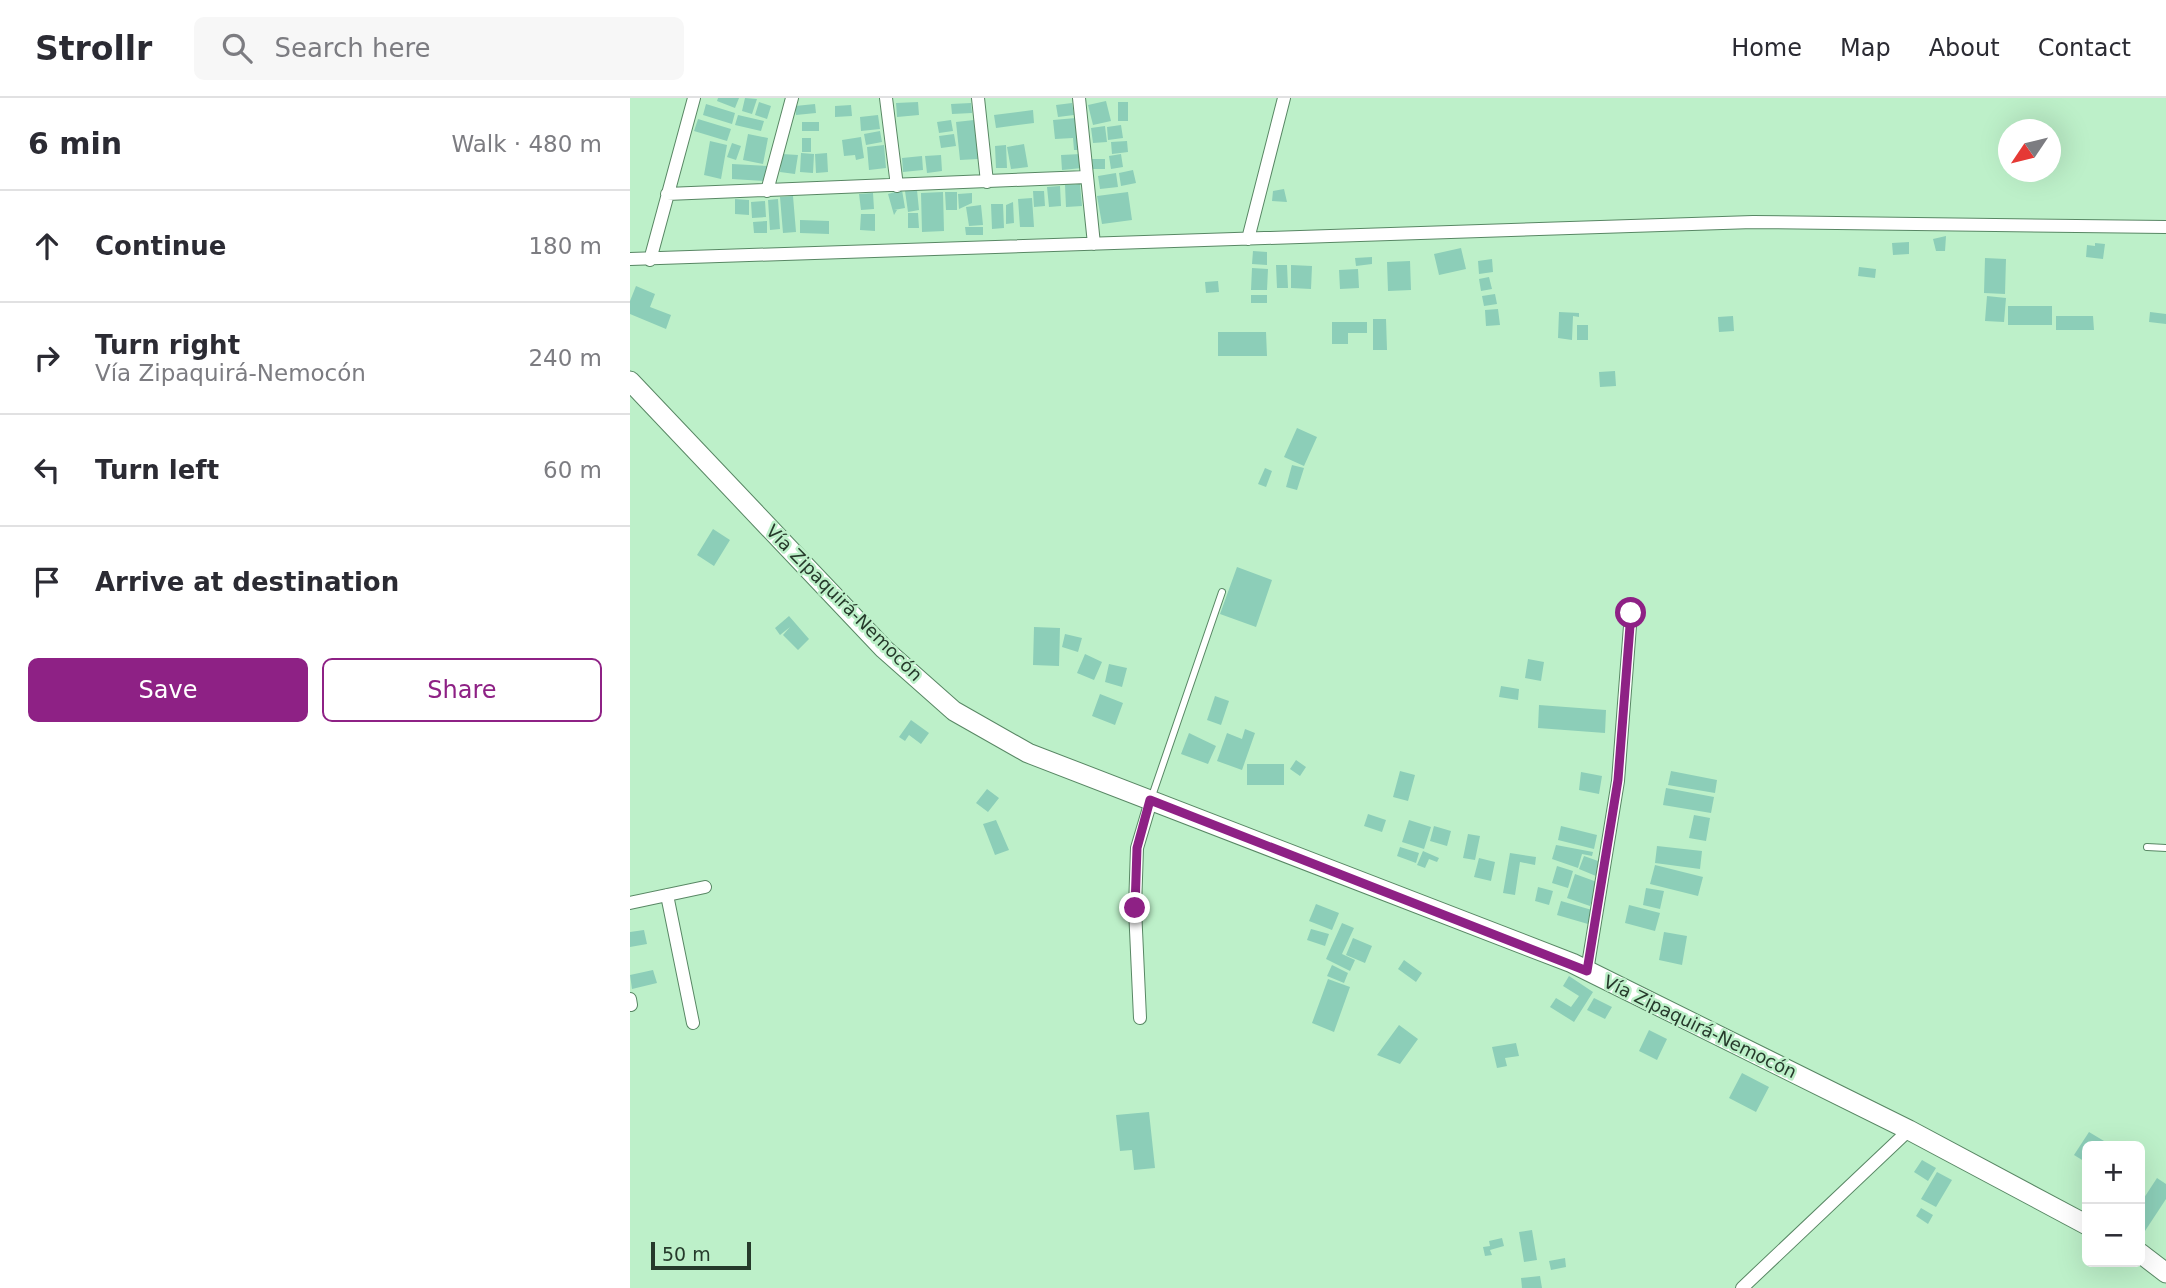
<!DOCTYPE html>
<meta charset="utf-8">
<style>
:root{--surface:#fff;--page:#f7f7f7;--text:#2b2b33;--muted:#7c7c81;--line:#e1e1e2;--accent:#8e2185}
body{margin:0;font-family:"DejaVu Sans",sans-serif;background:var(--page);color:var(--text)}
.controls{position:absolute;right:21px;bottom:21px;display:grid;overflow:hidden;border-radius:10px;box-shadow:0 7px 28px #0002}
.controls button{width:63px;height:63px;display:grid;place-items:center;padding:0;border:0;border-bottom:2px solid var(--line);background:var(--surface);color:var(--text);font:35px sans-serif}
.compass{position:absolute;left:1368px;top:21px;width:63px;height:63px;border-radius:50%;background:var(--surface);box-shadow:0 7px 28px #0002;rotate:235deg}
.scale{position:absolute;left:21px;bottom:18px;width:100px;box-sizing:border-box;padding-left:7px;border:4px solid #263a2b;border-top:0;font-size:19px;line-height:24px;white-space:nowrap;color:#263a2b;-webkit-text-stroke:5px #bdf0c9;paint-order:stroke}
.stop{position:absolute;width:21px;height:21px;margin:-16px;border:5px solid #8e2185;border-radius:50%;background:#fff}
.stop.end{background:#8e2185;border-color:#fff;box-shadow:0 2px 7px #0008}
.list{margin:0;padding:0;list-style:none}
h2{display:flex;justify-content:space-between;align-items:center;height:91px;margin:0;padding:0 28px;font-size:30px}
h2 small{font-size:23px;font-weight:400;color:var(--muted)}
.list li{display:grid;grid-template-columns:46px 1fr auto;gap:21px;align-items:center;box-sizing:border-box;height:112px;padding:0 28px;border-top:2px solid var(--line)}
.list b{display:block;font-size:26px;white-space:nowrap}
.list p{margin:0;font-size:23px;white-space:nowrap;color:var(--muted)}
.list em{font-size:23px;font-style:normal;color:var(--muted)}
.actions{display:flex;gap:14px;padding:21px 28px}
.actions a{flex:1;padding:16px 0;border:2px solid var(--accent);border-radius:10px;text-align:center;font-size:24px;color:var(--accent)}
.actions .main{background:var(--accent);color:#fff}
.icon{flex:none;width:38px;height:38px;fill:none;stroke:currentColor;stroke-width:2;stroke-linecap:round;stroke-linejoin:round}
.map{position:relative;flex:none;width:1536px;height:1190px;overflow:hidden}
header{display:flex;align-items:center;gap:42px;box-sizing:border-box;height:98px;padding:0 35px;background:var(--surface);border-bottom:2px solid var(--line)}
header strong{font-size:33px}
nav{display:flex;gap:38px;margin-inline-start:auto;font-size:24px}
.search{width:490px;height:63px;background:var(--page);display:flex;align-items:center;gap:18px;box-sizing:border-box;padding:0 24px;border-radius:10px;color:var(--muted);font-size:26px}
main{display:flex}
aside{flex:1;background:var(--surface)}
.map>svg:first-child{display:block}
.building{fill:#8cceb8}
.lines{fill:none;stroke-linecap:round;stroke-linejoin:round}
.lane-casing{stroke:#588764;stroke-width:8}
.street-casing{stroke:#588764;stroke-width:14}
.secondary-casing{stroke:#588764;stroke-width:21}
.lane{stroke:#fff;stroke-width:6}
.street{stroke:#fff;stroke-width:12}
.secondary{stroke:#fff;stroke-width:19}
.route{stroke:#8e2185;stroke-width:9}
.labels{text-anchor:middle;stroke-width:5;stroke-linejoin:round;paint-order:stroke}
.street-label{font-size:18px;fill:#263a2b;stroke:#bdf0c9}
</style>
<header>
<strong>Strollr</strong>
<div class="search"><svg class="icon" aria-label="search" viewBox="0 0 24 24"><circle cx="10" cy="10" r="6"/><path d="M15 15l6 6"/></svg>Search here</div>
<nav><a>Home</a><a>Map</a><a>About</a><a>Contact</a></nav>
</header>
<main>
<aside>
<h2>6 min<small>Walk · 480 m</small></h2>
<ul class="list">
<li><svg class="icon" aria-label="ahead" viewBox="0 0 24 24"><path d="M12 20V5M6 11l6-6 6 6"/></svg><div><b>Continue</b></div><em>180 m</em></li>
<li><svg class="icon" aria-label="right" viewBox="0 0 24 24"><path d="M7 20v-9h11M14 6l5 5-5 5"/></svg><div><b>Turn right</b><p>Vía Zipaquirá-Nemocón</p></div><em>240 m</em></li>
<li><svg class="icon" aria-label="left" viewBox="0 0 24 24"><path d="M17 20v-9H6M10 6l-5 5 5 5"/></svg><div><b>Turn left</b></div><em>60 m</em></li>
<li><svg class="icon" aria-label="arrive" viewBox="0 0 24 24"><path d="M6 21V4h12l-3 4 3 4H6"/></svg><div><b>Arrive at destination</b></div></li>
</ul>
<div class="actions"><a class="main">Save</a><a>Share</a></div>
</aside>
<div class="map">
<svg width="1536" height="1190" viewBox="0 0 1536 1190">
<rect width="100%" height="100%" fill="#bdf0c9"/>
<path class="building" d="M88,0H109L105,10L87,3Z
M115,0L127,1L122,16L112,13Z
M476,3L481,23L463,27L458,7Z
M129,4L141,8L137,21L125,17Z
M288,4L289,17L267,19L266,5Z
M488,4H498V23H488Z
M341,5L342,15L322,16L321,6Z
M442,5L444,17L428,19L426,7Z
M76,6L105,15L102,26L73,17Z
M185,6L186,15L166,17L165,8Z
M221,7L222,18L205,19V8Z
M403,12L404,25L366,30L364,17Z
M108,17L134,23L131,33L105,27Z
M248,17L250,31L231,33L230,19Z
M446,20L449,52H444L443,40L425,41L423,22Z
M68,21L101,31L97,43L64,33Z
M321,22L323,33L309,35L307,24Z
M344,22L348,61L330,62L326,24Z
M172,24H189V33H172Z
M491,27L493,40L478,42L477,29Z
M475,28L477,44L463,45L461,30Z
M250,33L252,44L236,47L234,36Z
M118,36L138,40L133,66L113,62Z
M324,36L326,48L311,50L309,38Z
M231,39L234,60L226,62L225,57L214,58L212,42Z
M172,40H181V54H172Z
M80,43L97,47L91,81L74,77Z
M497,43L498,54L482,56L481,44Z
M102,45L111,48L106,62L97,59Z
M394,46L398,69L381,71L377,49Z
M254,47L256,70L239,72L237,49Z
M376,47L377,70H366L365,48Z
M171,55L184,56L183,75L170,74Z
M197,55L198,74L186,75L185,56Z
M152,56L168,57L165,76L150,74Z
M451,56L452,70L432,72L431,57Z
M491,56L493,69L481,71L479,58Z
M311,57L312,73L297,75L295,58Z
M292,58L293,72L273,74L272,60Z
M462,61H475V71H463Z
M102,66L137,68L136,83L102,81Z
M503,72L506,85L491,88L489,75Z
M486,75L488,89L470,91L468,78Z
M450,86L452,108L436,109L435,87Z
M430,88L431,108L419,109L417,89Z
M654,91L657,104L642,103L643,93Z
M272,92L275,110L264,112H267L264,117L258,96Z
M287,92L289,112L278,114L275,93Z
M403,93H414L415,108L404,109Z
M313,94L314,133L292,134L291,95Z
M315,94H327V112H316Z
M498,94L502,122L472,126L467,98Z
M243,95L244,111L231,112L229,96Z
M342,95V105L329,111L328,96Z
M163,98L166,134L153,135L150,99Z
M402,100L404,129H390L388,101Z
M105,101L119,102V117L105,116Z
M148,101L150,131L140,132L138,102Z
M135,103L136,119L122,120L121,104Z
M383,104L384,125L376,126V107Z
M361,106H373L374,130L362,131Z
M351,107L353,127L339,128L336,109Z
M278,115H288L289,130H278Z
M231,116H245V133L230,132Z
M170,122L199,123V136L170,135Z
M137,123V135H124L123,124Z
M335,129H353V137H336Z
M1316,138L1315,153H1306L1303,141Z
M1279,144V156L1263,157L1262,145Z
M1465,145L1475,146L1473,161L1456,159L1457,147L1465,148Z
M831,150L836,171L809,177L804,156Z
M623,153L637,154V167L622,166Z
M742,159V166L726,168L725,160Z
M1355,160L1376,161L1375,196L1354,195Z
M862,161L863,174L849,176L848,163Z
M780,163L781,192L758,193L757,164Z
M646,167H657L658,190H647Z
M661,167L682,168L681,191L661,190Z
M1229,169L1246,171L1245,180L1228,178Z
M622,170L638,171L637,192H621Z
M728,171L729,190L710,191L709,172Z
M859,179L862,191L851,193L849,181Z
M588,183L589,194L576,195L575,184Z
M6,188L25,196L20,209L41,217L36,231L0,216V203Z
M865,196L867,206L854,208L852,198Z
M621,197H637V205H621Z
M1357,198L1376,200L1374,224L1355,223Z
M1378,208H1422V227H1378Z
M868,211L870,227L856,228L855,212Z
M929,214L949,215V219L943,218L942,242L928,240Z
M1520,214L1536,216V226L1519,224Z
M1103,218L1104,233L1089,234L1088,219Z
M1426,218H1463L1464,232H1426Z
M743,221H756L757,252H743Z
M702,224H737V235H718V246H702Z
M947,227H958V242H947Z
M588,234H636L637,258H588Z
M985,273L986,288L970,289L969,274Z
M667,330L687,339L674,368L654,359Z
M662,367L674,370L667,392L656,389Z
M635,370L642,373L636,389L628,386Z
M83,431L100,442L84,468L67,457Z
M607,469L642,482L626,529L590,516Z
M159,518L179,541L168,552L153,537L160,529L150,537L145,530Z
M404,529L430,530L429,568L403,567Z
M435,536L452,540L448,554L432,549Z
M455,556L472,564L464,582L447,575Z
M898,561L914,564L911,583L895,580Z
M479,566L497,570L492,589L475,584Z
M871,588L889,591L888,602L869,599Z
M470,596L493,605L485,627L462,618Z
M585,598L599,603L591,627L577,622Z
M909,607L976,612L975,635L908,630Z
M281,622L299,635L291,646L279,637L275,643L269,639Z
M615,631L625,635L612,672L587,663L597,635L612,641Z
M559,635L586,648L578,666L551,656Z
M666,662L676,669L670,678L660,671Z
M617,666H654V687H617Z
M770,673L785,677L778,703L763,699Z
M1041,673L1087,682L1085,695L1038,687Z
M951,674L972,678L969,696L949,692Z
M1036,690L1084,699L1081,715L1033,707Z
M357,691L369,700L358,714L346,705Z
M738,716L756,722L752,734L734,728Z
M1064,717L1080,720L1076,743L1059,740Z
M366,722L379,752L365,757L353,726Z
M779,722L801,729L794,751L772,744Z
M804,728L821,733L817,748L800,743Z
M931,728L967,737L964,751L928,742Z
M838,736L850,738L845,762L833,760Z
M926,747L963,754L962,758L952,756L948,770L922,761Z
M1027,748L1072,753L1070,771L1025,765Z
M770,749L789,755L786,765L767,758Z
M793,753L809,760L807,764L799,761L795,770L787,767Z
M880,755L906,759L905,767L890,764L885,797L873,795Z
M954,758L971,764L966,778L949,771Z
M849,760L865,764L861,783L844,779Z
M1025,767L1073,779L1068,798L1020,786Z
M927,768L943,773L938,790L922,785Z
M945,776L967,784L960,808L937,800Z
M908,789L923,793L919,807L905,803Z
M1016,790L1034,793L1030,811L1013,807Z
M931,803L962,812L958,826L927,817Z
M686,806L709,815L702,832L679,823Z
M999,807L1030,815L1025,833L995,825Z
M712,825L724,830L712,856L725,862L720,873L696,861Z
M681,831L699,836L695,848L677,842Z
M14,832L17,846L0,849V834Z
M1034,834L1057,838L1052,867L1029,862Z
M723,840L742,848L735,865L716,857Z
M774,862L792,875L786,884L768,871Z
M702,867L718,875L714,885L697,878Z
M23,872L27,885L2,891L0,877Z
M939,878L963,894L944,924L920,909L926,900L941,909L949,898L933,888Z
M698,881L720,889L704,934L682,925Z
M964,900L982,909L975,921L957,912Z
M769,927L788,941L770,966L747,957Z
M1019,932L1037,941L1027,962L1009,953Z
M886,945L889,958L875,960L877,968L867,970L862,949Z
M1112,975L1139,989L1126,1014L1099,1000Z
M519,1014L525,1070L504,1072L502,1052L490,1053L486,1017Z
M1459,1034L1479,1046L1457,1048V1065L1444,1057Z
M1292,1062L1306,1070L1298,1083L1284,1074Z
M1307,1074L1322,1082L1306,1109L1291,1101Z
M1527,1080L1536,1086V1101L1515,1133L1510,1130V1106Z
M1291,1110L1303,1117L1298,1126L1286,1118Z
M902,1132L907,1162L894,1164L889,1134Z
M872,1140L874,1148L860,1152L862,1157L855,1158L853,1149L860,1148L859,1143Z
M935,1160L936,1169L921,1172L919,1163Z
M910,1178L912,1190H892L891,1180Z"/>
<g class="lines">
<defs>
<path id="lane" d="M521,701L592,494
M1517,749L1536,750"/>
<path id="street" d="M256,0L267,88
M348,0L357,84
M449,0L464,146
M137,93L162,0
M37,96L457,79
M618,141L654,0
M0,161L1123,124L1536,129
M20,162L64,0
M37,797L63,925
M0,805L75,789
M957,873L988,683L1001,515
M0,901L1,907
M510,920L505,810L507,750L521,703
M1112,1190L1279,1032"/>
<path id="secondary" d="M0,283L254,551L324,613L398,655L942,865L1279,1032L1457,1127
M1510,1155L1536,1175"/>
</defs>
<use href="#lane" class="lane-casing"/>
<use href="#street" class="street-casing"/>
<use href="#secondary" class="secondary-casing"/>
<use href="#lane" class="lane"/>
<use href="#street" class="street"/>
<use href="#secondary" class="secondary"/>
</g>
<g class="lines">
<path class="route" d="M505,810L507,750L520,702L957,873L988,682L1001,515"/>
</g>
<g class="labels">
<g class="street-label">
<text transform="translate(214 505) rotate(45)" y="6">Vía Zipaquirá-Nemocón</text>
<text transform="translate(1070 929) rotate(26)" y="6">Vía Zipaquirá-Nemocón</text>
</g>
</g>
</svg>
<div class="controls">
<button>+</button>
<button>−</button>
</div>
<svg class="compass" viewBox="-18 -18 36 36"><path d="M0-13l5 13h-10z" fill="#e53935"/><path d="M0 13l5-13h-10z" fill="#7c7c81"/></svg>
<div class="scale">50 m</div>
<div class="stop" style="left:1001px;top:515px"></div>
<div class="stop end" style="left:505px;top:810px"></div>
</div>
</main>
